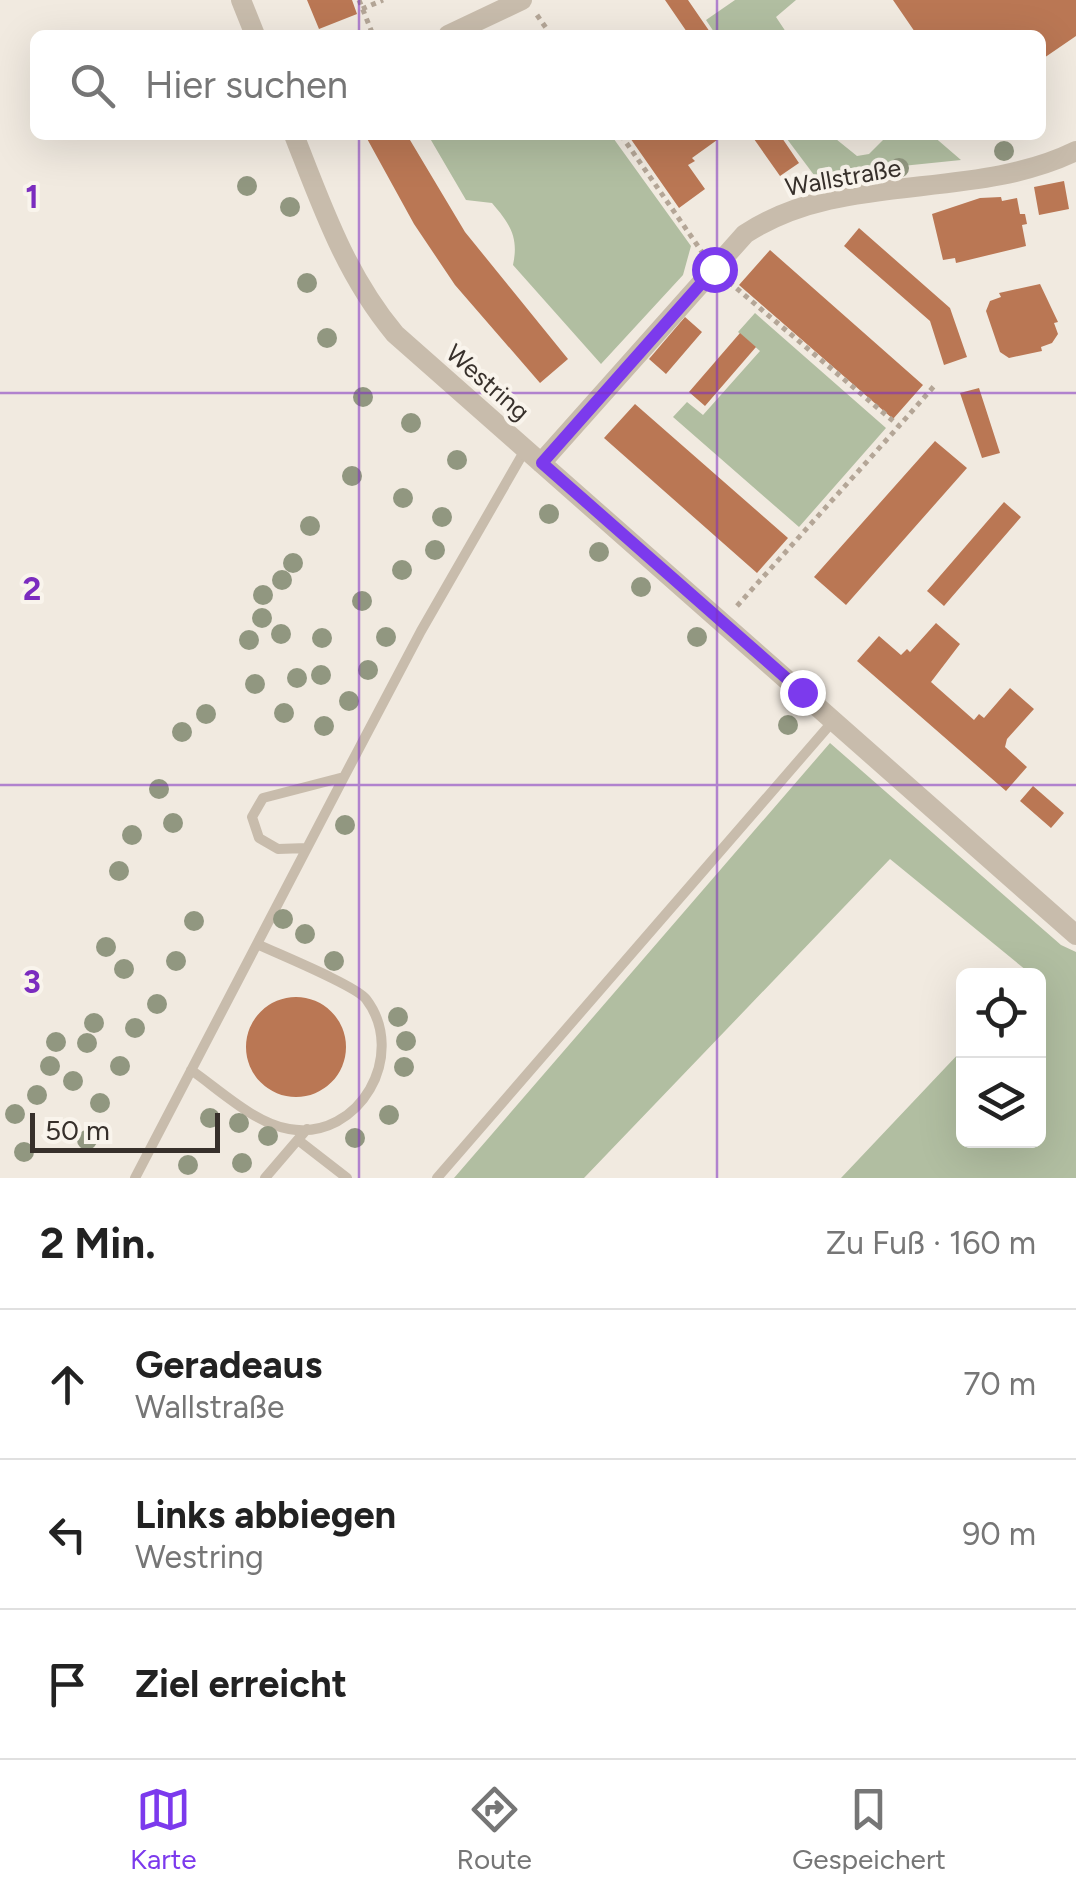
<!DOCTYPE html>
<html lang="de">
<meta charset="utf-8">
<style>
:root{--surface:#fff;--page:#f2f2f2;--text:#222;--muted:#767676;--line:#e0e0e0;--accent:#7c3aed}
body{margin:0;font-family:Figtree,sans-serif;background:var(--page);color:var(--text)}
.controls{position:absolute;right:30px;bottom:30px;display:grid;overflow:hidden;border-radius:15px;box-shadow:0 10px 40px #0002}
.controls button{width:90px;height:90px;display:grid;place-items:center;padding:0;border:0;border-bottom:2px solid var(--line);background:var(--surface);color:var(--text);font:50px sans-serif}
.scale{position:absolute;left:30px;bottom:25px;width:190px;box-sizing:border-box;padding-left:10px;border:5px solid #37302b;border-top:0;font-size:28px;line-height:35px;white-space:nowrap;color:#37302b;-webkit-text-stroke:8px #f9f4ec;paint-order:stroke}
.stop{position:absolute;width:30px;height:30px;margin:-22px;border:8px solid #7c3aed;border-radius:50%;background:#fff}
.stop.end{background:#7c3aed;border-color:#fff;box-shadow:0 2px 10px #0008}
.list{margin:0;padding:0;list-style:none}
h2{display:flex;justify-content:space-between;align-items:center;height:130px;margin:0;padding:0 40px;font-size:42px}
h2 small{font-size:32px;font-weight:400;color:var(--muted)}
.list li{display:grid;grid-template-columns:65px 1fr auto;gap:30px;align-items:center;box-sizing:border-box;height:150px;padding:0 40px;border-top:2px solid var(--line)}
.list b{display:block;font-size:38px;white-space:nowrap}
.list p{margin:0;font-size:32px;white-space:nowrap;color:var(--muted)}
.list em{font-size:32px;font-style:normal;color:var(--muted)}
.icon{flex:none;width:55px;height:55px;fill:none;stroke:currentColor;stroke-width:2;stroke-linecap:round;stroke-linejoin:round}
.map{position:relative;flex:none;width:1076px;height:1178px;overflow:hidden}
.search{position:absolute;background:var(--surface);box-shadow:0 10px 40px #0002;left:30px;right:30px;top:30px;height:110px;display:flex;align-items:center;gap:25px;box-sizing:border-box;padding:0 35px;border-radius:15px;color:var(--muted);font-size:38px}
.sheet{height:580px;background:var(--surface)}
nav{display:flex;justify-content:space-around;align-items:center;box-sizing:border-box;height:140px;border-top:2px solid var(--line);background:var(--surface);font-size:28px;color:var(--muted)}
nav a{display:grid;justify-items:center;gap:5px}
nav .on{color:var(--accent)}
.map>svg:first-child{display:block}
.green{fill:#b1bea1}
.building{fill:#ba7754}
.lines{fill:none;stroke-linecap:round;stroke-linejoin:round}
.path{stroke:#b4a697;stroke-width:5;stroke-dasharray:5 5;stroke-linecap:butt}
.service{stroke:#c8bcac;stroke-width:10}
.minor{stroke:#c8bcac;stroke-width:20}
.tree{fill:#919780}
.route{stroke:#7c3aed;stroke-width:12}
.grid{fill:none;stroke:#7b2cbf;stroke-width:2.5;stroke-opacity:0.55}
.labels{text-anchor:middle;stroke-width:8;stroke-linejoin:round;paint-order:stroke}
.street-label{font-size:25px;fill:#37302b;stroke:#f9f4ec}
.grid-label{font-size:32px;text-anchor:middle;font-weight:bold;fill:#7b2cbf;stroke:#f9f4ec;stroke-width:8;stroke-linejoin:round;paint-order:stroke}
</style>
<div class="map">
<svg width="1076" height="1178" viewBox="0 0 1076 1178">
<rect width="100%" height="100%" fill="#f1eae0"/>
<path class="green" d="M735,0H796L776,17L788,35H716L706,20Z
M428,135H611L691,246L683,275L601,364L513,265C519,237 510,224 492,203L466,200Z
M784,135H831L857,156L869,154L888,135H932L961,160L814,175Z
M755,313L886,428L799,527L673,417L687,402L703,415L760,351L738,332Z
M830,743L1061,945L1076,952V1178H841L963,1049L964,1140H1038V976L1032,975L890,859L584,1178H454Z"/>
<path class="building" d="M307,0H352L357,14L319,29Z
M665,0H688L712,35H689Z
M893,0H1076V36L1041,60V35H917Z
M365,135H407L465,232L568,359L540,383L455,285L414,224Z
M628,135H724L692,158L695,161L688,165L705,189L679,208Z
M760,135H780L799,163L780,176L754,139Z
M1064,181L1069,209L1039,215L1034,187Z
M1001,197L1002,201L1017,198L1020,214H1025L1027,224L1022,225L1026,246L956,263L955,258L943,260L932,214L980,198Z
M859,228L950,308L967,357L944,365L930,321L844,246Z
M770,250L923,385L893,419L739,285Z
M1040,284L1058,322L1054,323L1058,334L1052,343L1041,347L1042,351L1009,358L1000,352L986,311L990,301L1001,297L999,293Z
M685,317L702,332L666,374L649,359Z
M740,333L756,347L705,406L689,392Z
M979,388L1000,453L982,458L960,393Z
M635,404L788,538L757,573L604,438Z
M935,441L967,468L846,605L814,577Z
M1004,502L1021,517L944,606L927,591Z
M936,623L960,644L931,682L974,720L979,714L984,718L1010,688L1034,709L1007,739L1005,747L1027,767L1006,791L857,661L879,636L901,655L907,649L910,652Z
M1033,786L1064,813L1051,828L1020,801Z
M246 1047a50 50 0 1 1 100 0a50 50 0 1 1-100 0Z"/>
<g class="lines">
<path class="path" d="M359,0L373,35
M362,9L383,0
M537,15L551,35
M621,135L702,252
M729,282L899,426L935,385
M737,606L899,426"/>
<path class="service" d="M344,777L307,848L278,849L259,838L252,817L263,798L344,777L421,631L525,450
M191,1070C220,1090 254,1123 289,1129C360,1141 408,1054 366,999C355,985 278,954 257,944
M298,1140L347,1178
M135,1178L307,848
M265,1178L307,1129
M437,1178L834,720"/>
<path class="minor" d="M241,0L255,35
M448,35L522,0
M294,135C322,206 345,274 395,334L1076,935
M541,463L745,234C842,170 972,202 1076,151"/>
</g>
<g class="tree">
<circle cx="1004" cy="151" r="10"/>
<circle cx="899" cy="168" r="10"/>
<circle cx="247" cy="186" r="10"/>
<circle cx="290" cy="207" r="10"/>
<circle cx="307" cy="283" r="10"/>
<circle cx="327" cy="338" r="10"/>
<circle cx="363" cy="397" r="10"/>
<circle cx="411" cy="423" r="10"/>
<circle cx="457" cy="460" r="10"/>
<circle cx="352" cy="476" r="10"/>
<circle cx="403" cy="498" r="10"/>
<circle cx="549" cy="514" r="10"/>
<circle cx="442" cy="517" r="10"/>
<circle cx="310" cy="526" r="10"/>
<circle cx="435" cy="550" r="10"/>
<circle cx="599" cy="552" r="10"/>
<circle cx="293" cy="563" r="10"/>
<circle cx="402" cy="570" r="10"/>
<circle cx="282" cy="580" r="10"/>
<circle cx="641" cy="587" r="10"/>
<circle cx="263" cy="595" r="10"/>
<circle cx="362" cy="601" r="10"/>
<circle cx="262" cy="618" r="10"/>
<circle cx="281" cy="634" r="10"/>
<circle cx="386" cy="637" r="10"/>
<circle cx="697" cy="637" r="10"/>
<circle cx="322" cy="638" r="10"/>
<circle cx="249" cy="640" r="10"/>
<circle cx="368" cy="670" r="10"/>
<circle cx="321" cy="675" r="10"/>
<circle cx="297" cy="678" r="10"/>
<circle cx="255" cy="684" r="10"/>
<circle cx="349" cy="701" r="10"/>
<circle cx="284" cy="713" r="10"/>
<circle cx="206" cy="714" r="10"/>
<circle cx="788" cy="725" r="10"/>
<circle cx="324" cy="726" r="10"/>
<circle cx="182" cy="732" r="10"/>
<circle cx="159" cy="789" r="10"/>
<circle cx="173" cy="823" r="10"/>
<circle cx="345" cy="825" r="10"/>
<circle cx="132" cy="835" r="10"/>
<circle cx="119" cy="871" r="10"/>
<circle cx="283" cy="919" r="10"/>
<circle cx="194" cy="921" r="10"/>
<circle cx="305" cy="934" r="10"/>
<circle cx="106" cy="947" r="10"/>
<circle cx="176" cy="961" r="10"/>
<circle cx="334" cy="961" r="10"/>
<circle cx="124" cy="969" r="10"/>
<circle cx="157" cy="1004" r="10"/>
<circle cx="398" cy="1017" r="10"/>
<circle cx="94" cy="1023" r="10"/>
<circle cx="135" cy="1028" r="10"/>
<circle cx="406" cy="1041" r="10"/>
<circle cx="56" cy="1042" r="10"/>
<circle cx="87" cy="1043" r="10"/>
<circle cx="50" cy="1066" r="10"/>
<circle cx="120" cy="1066" r="10"/>
<circle cx="404" cy="1067" r="10"/>
<circle cx="73" cy="1081" r="10"/>
<circle cx="37" cy="1095" r="10"/>
<circle cx="100" cy="1103" r="10"/>
<circle cx="15" cy="1114" r="10"/>
<circle cx="389" cy="1115" r="10"/>
<circle cx="210" cy="1118" r="10"/>
<circle cx="239" cy="1123" r="10"/>
<circle cx="268" cy="1136" r="10"/>
<circle cx="355" cy="1138" r="10"/>
<circle cx="87" cy="1140" r="10"/>
<circle cx="24" cy="1152" r="10"/>
<circle cx="242" cy="1163" r="10"/>
<circle cx="188" cy="1165" r="10"/>
</g>
<g class="lines">
<path class="route" d="M714,269L542,463L802,692"/>
</g>
<path class="grid" d="M359,0V35M717,0V35M359,135V1178M717,135V1178M0,393H1076M0,785H1076"/>
<g class="labels">
<g class="street-label">
<text transform="translate(843 177) rotate(-10)" y="9">Wallstraße</text>
<text transform="translate(488 382) rotate(41)" y="9">Westring</text>
</g>
</g>
<g class="grid-label">
<text x="32" y="208">1</text>
<text x="32" y="600">2</text>
<text x="32" y="993">3</text>
</g>
</svg>
<div class="controls">
<button><svg class="icon" aria-label="locate" viewBox="0 0 24 24"><circle cx="12" cy="12" r="6"/><path d="M12 2v4M12 18v4M2 12h4M18 12h4"/></svg></button>
<button><svg class="icon" aria-label="layers" viewBox="0 0 24 24"><path d="M12 4l9 5-9 5-9-5zM3 14l9 5 9-5"/></svg></button>
</div>
<div class="scale">50 m</div>
<div class="stop" style="left:714px;top:269px"></div>
<div class="stop end" style="left:802px;top:692px"></div>
<div class="search"><svg class="icon" aria-label="search" viewBox="0 0 24 24"><circle cx="10" cy="10" r="6"/><path d="M15 15l6 6"/></svg>Hier suchen</div>
</div>
<section class="sheet">
<h2>2 Min.<small>Zu Fuß · 160 m</small></h2>
<ul class="list">
<li><svg class="icon" aria-label="ahead" viewBox="0 0 24 24"><path d="M12 20V5M6 11l6-6 6 6"/></svg><div><b>Geradeaus</b><p>Wallstraße</p></div><em>70 m</em></li>
<li><svg class="icon" aria-label="left" viewBox="0 0 24 24"><path d="M17 20v-9H6M10 6l-5 5 5 5"/></svg><div><b>Links abbiegen</b><p>Westring</p></div><em>90 m</em></li>
<li><svg class="icon" aria-label="arrive" viewBox="0 0 24 24"><path d="M6 21V4h12l-3 4 3 4H6"/></svg><div><b>Ziel erreicht</b></div></li>
</ul>
</section>
<nav>
<a class="on"><svg class="icon" aria-label="map" viewBox="0 0 24 24"><path d="M3 6l6-2 6 2 6-2v14l-6 2-6-2-6 2zM9 4v14M15 6v14"/></svg>Karte</a>
<a><svg class="icon" aria-label="directions" viewBox="0 0 24 24"><path d="M12 3l9 9-9 9-9-9zM9 14v-3h6M13 9l2 2-2 2"/></svg>Route</a>
<a><svg class="icon" aria-label="saved" viewBox="0 0 24 24"><path d="M7 4h10v16l-5-4-5 4z"/></svg>Gespeichert</a>
</nav>
